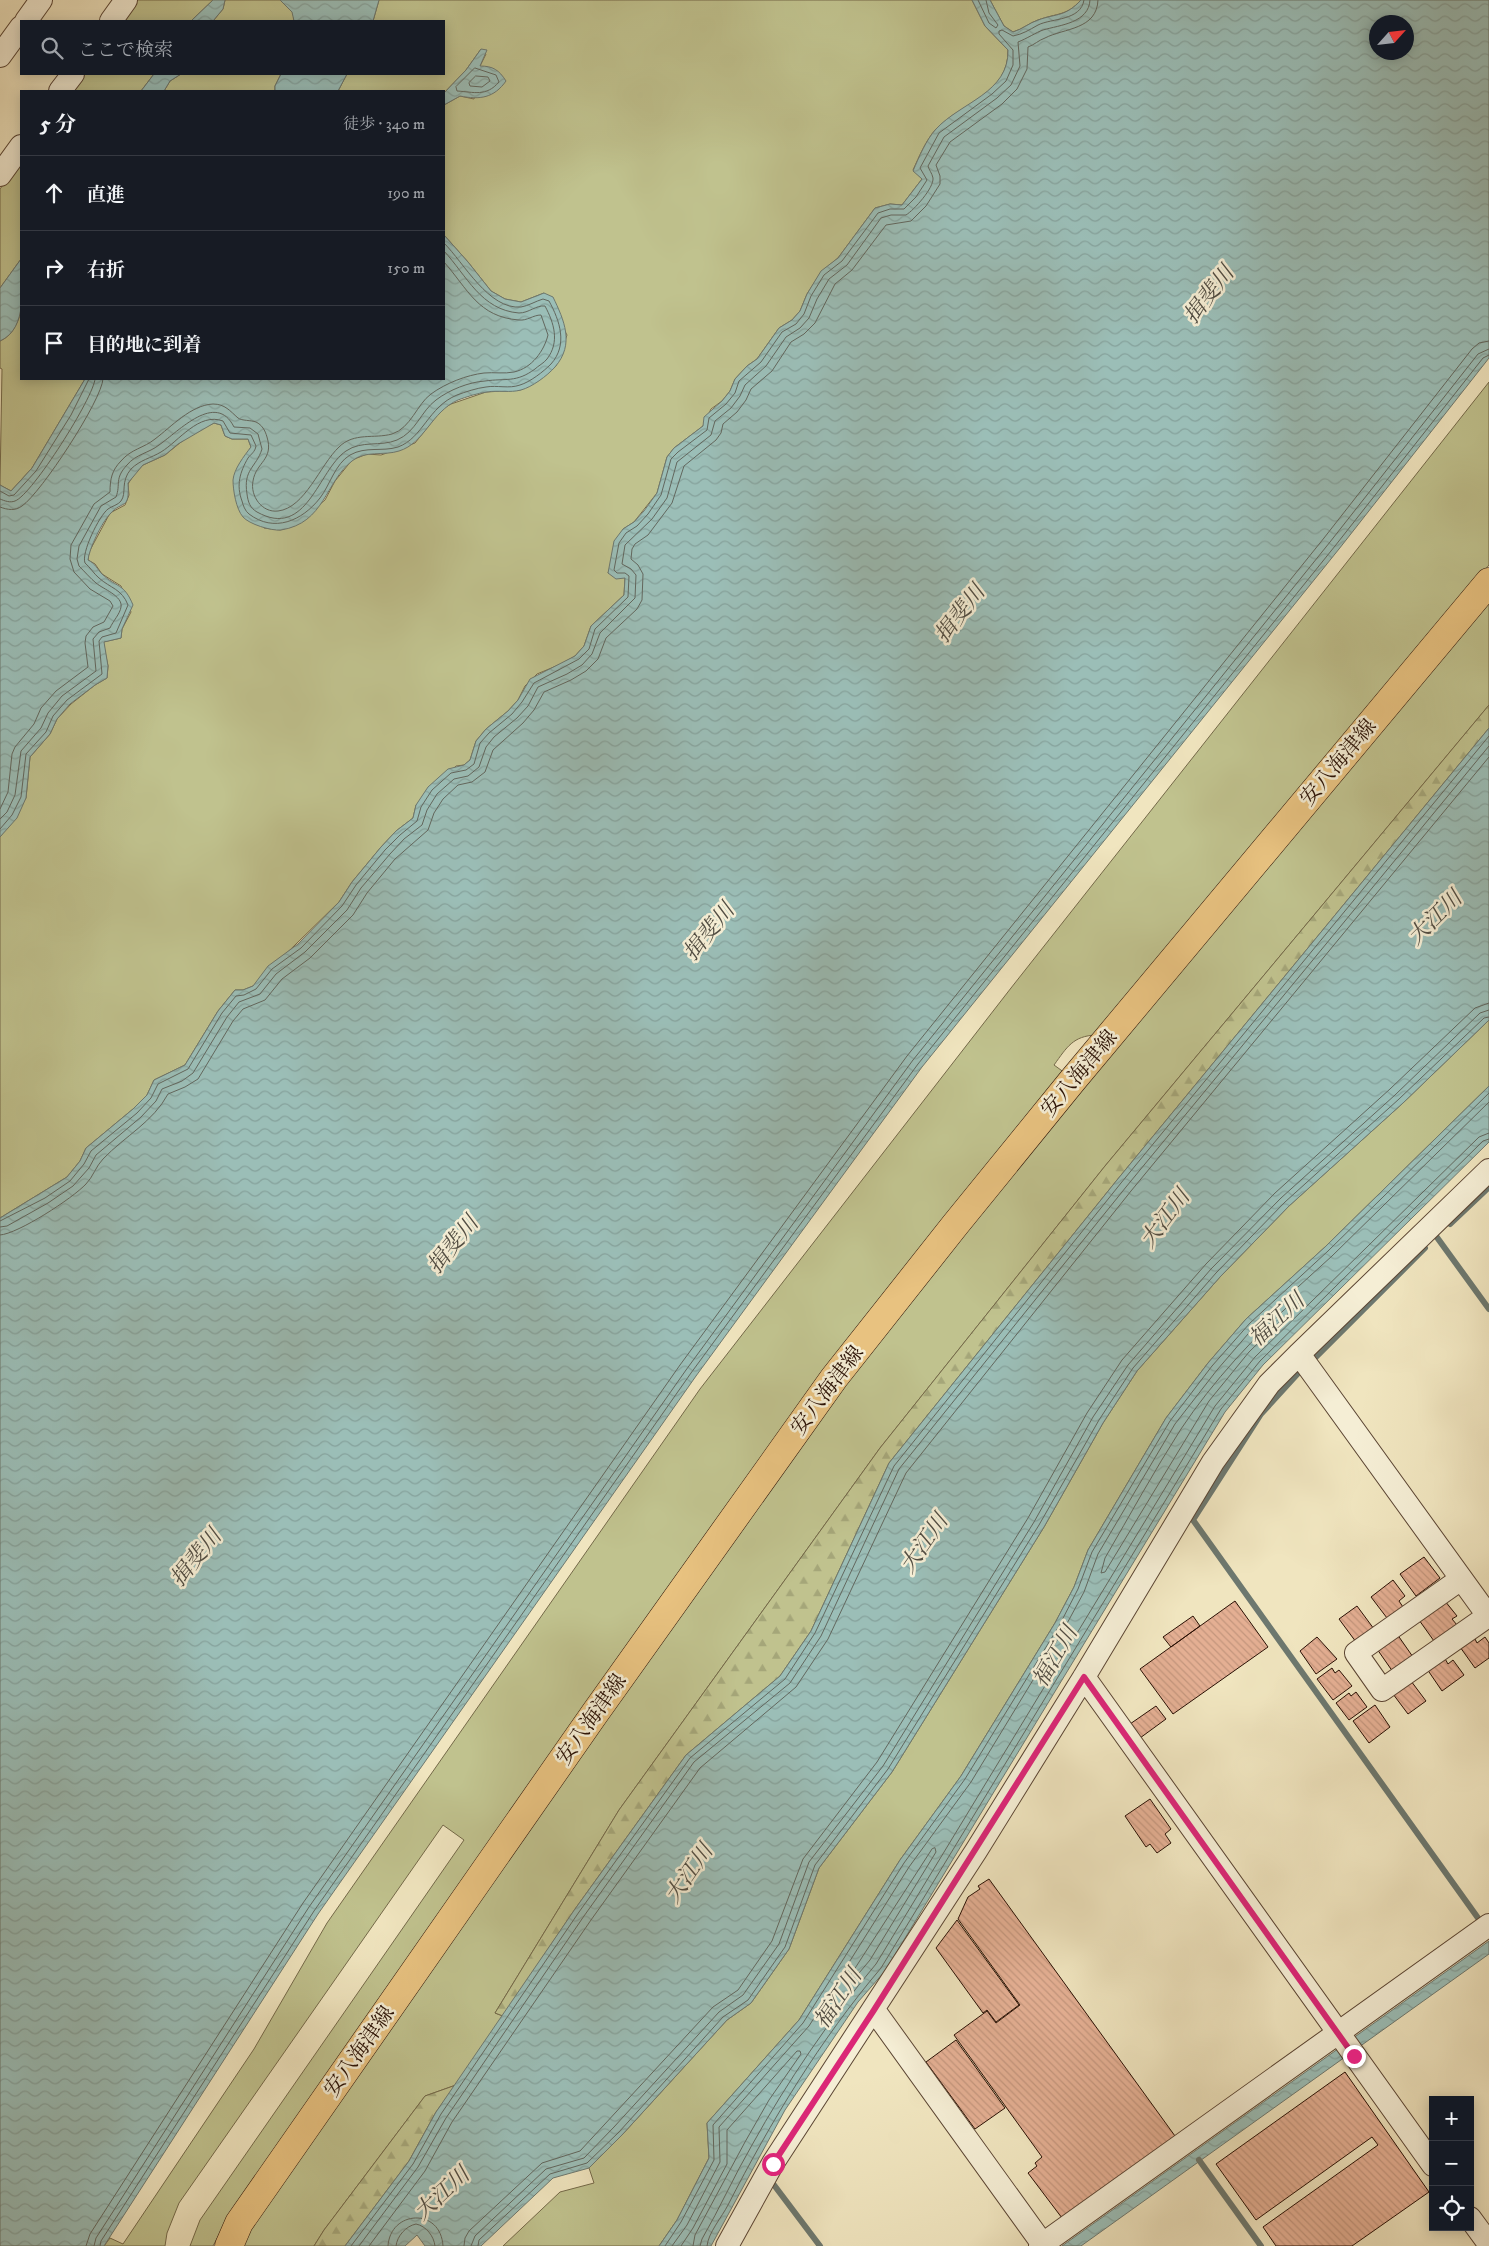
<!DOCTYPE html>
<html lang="ja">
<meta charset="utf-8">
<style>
:root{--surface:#171b24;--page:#20242c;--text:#f1f3f6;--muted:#9ea1a6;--line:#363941}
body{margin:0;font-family:"IM FELL DW Pica","Noto Serif JP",serif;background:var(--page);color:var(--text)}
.controls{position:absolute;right:15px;bottom:15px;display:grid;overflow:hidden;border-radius:0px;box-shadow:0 2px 12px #0003}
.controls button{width:45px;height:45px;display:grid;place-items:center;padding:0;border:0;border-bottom:1px solid var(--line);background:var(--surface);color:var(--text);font:25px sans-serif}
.compass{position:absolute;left:1369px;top:15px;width:45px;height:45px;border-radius:50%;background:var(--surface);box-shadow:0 2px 12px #0003;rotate:63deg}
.stop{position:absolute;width:15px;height:15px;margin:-11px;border:4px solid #db2777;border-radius:50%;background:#fff}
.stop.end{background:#db2777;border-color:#fff;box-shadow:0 1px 5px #0008}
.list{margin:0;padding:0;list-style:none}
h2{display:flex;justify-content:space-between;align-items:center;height:65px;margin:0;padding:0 20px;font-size:21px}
h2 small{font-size:16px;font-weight:400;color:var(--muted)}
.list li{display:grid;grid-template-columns:32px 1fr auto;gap:15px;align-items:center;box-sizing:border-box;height:75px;padding:0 20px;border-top:1px solid var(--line)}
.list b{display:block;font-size:19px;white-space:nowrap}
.list em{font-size:16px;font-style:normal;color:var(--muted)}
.icon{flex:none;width:28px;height:28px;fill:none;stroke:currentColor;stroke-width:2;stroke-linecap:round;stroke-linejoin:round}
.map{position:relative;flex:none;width:1489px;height:2246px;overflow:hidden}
.search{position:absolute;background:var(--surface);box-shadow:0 2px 12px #0003;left:20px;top:20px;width:425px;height:55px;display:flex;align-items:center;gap:12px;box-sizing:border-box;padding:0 18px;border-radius:0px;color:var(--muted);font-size:19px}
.panel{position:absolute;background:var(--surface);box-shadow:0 2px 12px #0003;left:20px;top:90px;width:425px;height:290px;border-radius:0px}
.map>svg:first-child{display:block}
.green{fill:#c0c28e;stroke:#746949}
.forest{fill:url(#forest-firs);stroke:#746949}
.water{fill:url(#water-waves);stroke:#6d786f;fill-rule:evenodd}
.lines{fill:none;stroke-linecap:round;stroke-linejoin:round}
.shore{stroke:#62675e;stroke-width:1}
.stream{stroke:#6d786f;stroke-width:6}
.building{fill:url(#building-back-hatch);stroke:#291004}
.minor-casing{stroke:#5b4533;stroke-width:24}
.major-casing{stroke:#291004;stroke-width:29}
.minor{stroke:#f5eed5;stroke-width:22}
.major{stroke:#e8c280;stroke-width:28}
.route{stroke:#db2777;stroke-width:6}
.labels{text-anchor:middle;stroke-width:5;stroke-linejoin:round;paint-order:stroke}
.street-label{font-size:21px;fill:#291004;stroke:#f5eed5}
.water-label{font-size:22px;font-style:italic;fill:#514d43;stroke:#f5eed5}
</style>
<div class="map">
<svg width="1489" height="2246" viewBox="0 0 1489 2246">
<defs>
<pattern id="forest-firs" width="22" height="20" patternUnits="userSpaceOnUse" patternTransform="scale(1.25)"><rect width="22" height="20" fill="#c0c28e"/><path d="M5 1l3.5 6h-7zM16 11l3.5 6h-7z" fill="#a5a679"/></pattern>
<pattern id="water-waves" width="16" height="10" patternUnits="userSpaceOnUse" patternTransform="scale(1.25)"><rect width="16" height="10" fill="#9bbeb7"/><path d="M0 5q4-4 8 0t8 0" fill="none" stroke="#86a29c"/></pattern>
<pattern id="building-back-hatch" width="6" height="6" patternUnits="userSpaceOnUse" patternTransform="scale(1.25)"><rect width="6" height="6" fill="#e4af93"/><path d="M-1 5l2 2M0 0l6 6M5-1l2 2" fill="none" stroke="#c4967d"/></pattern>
</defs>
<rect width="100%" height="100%" fill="#f0e5bf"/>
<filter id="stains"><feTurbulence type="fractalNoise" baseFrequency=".004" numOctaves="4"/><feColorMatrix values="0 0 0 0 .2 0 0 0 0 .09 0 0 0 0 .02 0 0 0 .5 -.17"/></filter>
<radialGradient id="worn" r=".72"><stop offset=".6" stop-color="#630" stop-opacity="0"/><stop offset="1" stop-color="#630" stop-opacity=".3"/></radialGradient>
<path class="green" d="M137,0H213L191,21H122Z
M225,0H280L293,12L294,21H213L223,9Z
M379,0H972L985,26L1008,50C1009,94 962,102 936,129C926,140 919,157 913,170L922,179L902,205L890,204L875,208L838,258L821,272L807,294L800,311L792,320L779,328L757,359L747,366L735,379L730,391L722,401L711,409L703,426L674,448L667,457L657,493L634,522L623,529L608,573L625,577L624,595L591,626L584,646L575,656L561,664L537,674L525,686L518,700L508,711L486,729L476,741L470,760L464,765L456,766L416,805L413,818L396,831L381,847L352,882L339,902L253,986L243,990H235L218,1011L185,1065L154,1080L147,1095L133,1109L86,1148L80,1161L67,1177L0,1218V837L26,798L30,757L50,734L57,719L71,704L95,685L107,678L108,666L103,642L121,638L122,629L131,612L121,586L102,574L95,564L88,560L89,552L110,513L125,505L129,495L128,484L135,473L143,465L165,455L191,434L214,423L221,425L225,436L232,439H248L251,447L238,468L264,528L280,530L294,526L325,500L335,481L352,460L367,454L381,455L415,443L442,409L451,404L486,392L520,390L534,383L556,366L567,335L544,293L521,302L505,299L491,291L468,262L444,235V105L460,96L474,99L480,66L486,54L481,49L466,70L444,93V91H338L347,74H444V21H373Z
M990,0H1081C1067,16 1057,13 1038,20C1029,23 1023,29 1013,32L1004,26Z
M84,74H154L141,91H71Z
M181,74H281L275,86V91H164L170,81Z
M21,160V259L0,288V189Z
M21,312V379H85L32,468L11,491L0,485L2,369L0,368V341C12,336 17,324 21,312Z
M1489,382V565L1096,1035C1073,1036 1067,1047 1054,1065L1065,1073L221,2231L213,2246H190L200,2220L464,1840L443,1825L179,2203L167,2233L165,2246H104L110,2238L123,2244L254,2049L327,1923L700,1389L1011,988Z
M1489,599V705L1105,1166L880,1448L619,1810L495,2013L503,2016L456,2085L425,2096L324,2230L314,2246H242L250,2220L843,1385L967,1225Z
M1489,1020V1086L1325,1247L1246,1319L1208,1363L1166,1418L1088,1550L1074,1587L1055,1623L961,1776L900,1860L799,2020L707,2123L709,2158L677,2220L659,2246H503L560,2192L594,2183L589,2168L622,2135L727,2020L751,2003L789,1949L819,1868L892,1772L1044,1527L1103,1423L1137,1371L1220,1277L1289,1206L1403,1103Z"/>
<path class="forest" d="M1489,705V728L1117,1180L889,1463L811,1631L780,1676L686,1755L575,1909L503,2016L495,2013L619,1810L880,1448L1105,1166Z
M456,2085L436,2112L409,2161L345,2246H314L324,2230L425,2096Z"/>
<path class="water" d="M213,0H225L223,9L213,21H191Z
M280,0H379L373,21H294L292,12Z
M972,0H990L1004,26L1013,32C1023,29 1029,23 1038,20C1058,13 1065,17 1081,0H1489V358L1339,549L922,1067L696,1376L318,1914L104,2246H0V1218L67,1177L80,1161L86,1148L133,1109L147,1095L154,1080L185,1065L218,1011L235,990H243L253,986L268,966L298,944L339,902L352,882L381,847L396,831L413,818L416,805L428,787L448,769L464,765L470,760L476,741L486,729L508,711L518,700L530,679L575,656L584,646L591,626L624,595L625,578L616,579L608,573L614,541L623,529L634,522L644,511L657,493L667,457L674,448L703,426L704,417L722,401L730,391L735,379L747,366L757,359L779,328L792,320L800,311L807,294L821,271L838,258L875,208L890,204L902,205L922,179L913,171C919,157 926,140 936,129C961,102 1009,93 1008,50L985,26ZM1376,22H1406V52H1376Z
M481,49L487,50L480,66C493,66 499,70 506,81C494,98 480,100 460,96L444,105V93L466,70Z
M154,74H181L170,81L164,91H141Z
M281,74H347L338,91H275V86Z
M444,235L468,262L491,291L505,299L521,302L544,293L553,297C564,320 575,344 555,367C547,376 532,387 521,390C510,393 498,390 487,392C478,393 466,397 458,400C431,412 425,443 399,451C384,456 365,450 352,461C325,482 325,523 281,530C271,531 249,524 243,517C236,509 233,490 233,480C234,469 244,456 251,447L248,439H232L225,436L221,425L214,423L178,444L165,455L143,465L128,483C130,511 122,500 110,514C102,522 89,549 88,560C96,564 97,569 102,574C117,588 124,583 133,605L122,629L121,638L104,642L108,666L107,678L95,685L70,704L57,719L50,734L30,757L26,798L17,818L0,837V485L11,491L32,468L85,379H444Z
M21,259C21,285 29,328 0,341V288Z
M1489,728V1020L1403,1103L1289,1206L1220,1277L1137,1371L1103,1423L1044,1527L892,1772L819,1868L789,1949L751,2003L727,2020L622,2135L589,2168L553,2178L481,2246H425L417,2235L405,2246H345L409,2161L436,2112L575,1909L686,1755L780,1676L811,1631L889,1463L1117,1180Z
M1489,1086V1142L1263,1365L1225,1412L885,1971L858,2002L785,2110L711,2246H659L677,2220L709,2158L707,2123L799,2020L900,1860L961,1776L1055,1623L1074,1587L1088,1550L1166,1418L1208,1363L1246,1319L1325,1247Z
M1489,1941V1954L1081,2246H1062Z"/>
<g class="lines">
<path class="shore" d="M978,0L989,23L996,28L998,25L989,13L986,0
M475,68L496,75L499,82C486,97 474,92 457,91L456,87Z
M476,76L488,77L490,81L482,87L470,86L469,83Z
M0,491L9,496L14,495L36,471L71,415L89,379
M0,499C5,501 10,503 15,501C32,495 94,397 95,379
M0,507C8,510 15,511 22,506C41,493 102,400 103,379
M0,809L8,792L12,754L15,747L34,724L41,708L56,691L88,667L85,643L86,636L93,627L104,622L113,606L110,601L90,589L74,572L70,559L71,545L94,504L110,492C110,479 112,470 121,461C131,449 144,448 155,439C171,427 191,405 213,404C225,404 230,411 238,418C242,421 251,420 256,422C262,425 265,430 267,437C274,460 256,462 253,481C250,496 262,513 278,511C305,508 320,465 339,447C354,432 374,439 392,434C411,428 417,404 431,394C446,383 467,375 484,373C494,372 504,374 514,372C532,368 544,351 548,335L541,315C533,315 527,321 519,320C478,317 468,289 444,262
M0,819L7,812L15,795L21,751L41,728L48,713L62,696L96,671L93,639L99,632L110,628C113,621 120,614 121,607C123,596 103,589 96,583C91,579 84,571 79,566L77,559L79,546L101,506L116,497C121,484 114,479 127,465C136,454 149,453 159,445C179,431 216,391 234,427L250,428L258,434L262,449C256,468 243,469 247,494C248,502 250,508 257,512C307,540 318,470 346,451C362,440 380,447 397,440C416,432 421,411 436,400C449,390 469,382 485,381C506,378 516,383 535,369C538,366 544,363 547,359C560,342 554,323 545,306C536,305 529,313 519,313C481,310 467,276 444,251
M0,829L12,815L21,797L26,754L46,732L53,716L67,700L102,674L99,641L102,637L116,633L128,605C122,589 110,588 99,578C93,573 91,568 85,563C81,553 99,516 108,509C112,506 118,505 121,501C127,493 120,482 131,469C140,460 151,458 161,452C179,441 199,412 223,421L230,433L251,435L256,446C255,452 251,454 248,458C240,472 236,485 242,501C243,505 245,511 249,514C274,533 302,521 320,498C330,485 335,464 350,455C366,446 382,452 398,447C423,438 428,407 457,395C465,392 477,388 486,387C497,385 509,389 520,385C530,382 543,372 551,364C568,345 560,321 549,301L543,299C536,301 528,306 521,307C489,310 464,263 444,243
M0,1221L45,1198L70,1181L84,1164L91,1151L137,1113L151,1098L158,1084L188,1069L222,1013L236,996L244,995L256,989L272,969L301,948L342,906L356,885L385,850L400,835L417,821L421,807L432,790L451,773L466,770L474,764L480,743L489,733L512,714L522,702L534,683L579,659L589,649L595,629L628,597L629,576L625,573H617L614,570L619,543L626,533L637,526L648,514L661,495L671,459L678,452L707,430L709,418L726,404L735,393L739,381L761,362L782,332L796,324L804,314L811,296L824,275L842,261L878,213L890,209H904L916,197L927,180L920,168L939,133L992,94L1006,81L1013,65V50L999,34V31L1002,30L1013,36C1023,34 1029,30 1038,25C1052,18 1081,21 1084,0
M0,1227L7,1226L48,1203L73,1186L89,1168L96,1155L141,1117L156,1101L162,1089L182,1081L193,1073L227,1017L239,1002L260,994L276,974L305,952L347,910L361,888L390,854L404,839L422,825L427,810L437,794L454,779L468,776L479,767L486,747L494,737L517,718L528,706L538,687L567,674L582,665L592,654L600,633L635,598L636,575L631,569L622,564L625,545L652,519L667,498L677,462L711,435L715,421L731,408L740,396L745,385L766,366L786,337L800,328L809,318L817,299L829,279L847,265L881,218L891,215H906C914,210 934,188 933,178C932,173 929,170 928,166L944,137L997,98L1011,85L1020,66L1018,42C1026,39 1037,32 1043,30C1060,25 1089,23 1090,0
M0,1235C18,1234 73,1198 86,1184C93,1177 96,1166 103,1159C125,1136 153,1122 168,1094L185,1087L198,1079L233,1021L243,1009L265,1000L282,979L310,958L353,915L367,893L395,859L428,830L434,813L443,799L458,785L472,782L485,772L493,750L523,723L534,710L544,692L571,680L586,671L598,659L606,638L637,609L642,600L643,574L638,565L631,559L632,549L635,544L648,535L672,503L684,466L716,440L721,433L723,424L737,412L746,400L751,389L772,371L791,342L804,334L815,323L835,284L852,270L886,225L911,221L926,206L940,184V176L936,165L950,142L1002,104L1017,89L1027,69L1028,47C1034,45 1039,40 1045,38C1064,28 1097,30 1098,0
M1297,1298H1300V1302L1249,1352L1209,1401L1105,1572L1101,1573L1105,1558C1130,1515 1154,1471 1181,1429C1213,1381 1254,1337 1297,1298Z
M935,1848L936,1852L870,1960L854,1979H851L850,1976L932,1849Z
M86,2246L90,2234L303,1903L680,1365L907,1056L1324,538L1472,349L1479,343L1489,341
M94,2246L96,2238L309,1907L686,1370L913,1060L1330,542L1478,354L1489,349
M100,2246L101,2241L314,1911L691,1373L918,1064L1335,546L1483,358L1489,355
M351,2246L413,2164L441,2114L579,1912L690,1758L785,1679L815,1633L894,1466L1121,1183L1489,736
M359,2246L418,2167L446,2118L584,1916L694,1762L790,1683L821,1636L899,1469L1126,1187L1489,746
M369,2246L425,2171L452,2122L591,1920L700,1768L796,1687L828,1639L906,1473L1131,1191L1489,757
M388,2246C390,2210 441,2207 443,2246
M396,2246C397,2236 406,2226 416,2224C426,2226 434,2236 435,2246
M464,2246L465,2238L469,2231L542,2163L580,2151L713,2007L738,1990L772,1941L803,1859L877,1762L1028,1518L1087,1413L1122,1360L1206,1264L1275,1193L1390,1089L1475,1008L1489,1003
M471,2246L475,2236L546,2169L584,2158L614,2127L719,2012L743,1995L779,1944L809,1862L883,1766L1034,1522L1093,1417L1128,1365L1211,1269L1281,1198L1395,1095L1480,1013L1489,1010
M478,2246L479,2240L550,2174L587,2163L619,2132L723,2017L748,2000L785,1947L815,1865L888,1769L1039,1525L1099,1420L1133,1368L1216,1273L1285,1202L1399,1099L1484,1018L1489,1017
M665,2246L681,2222L714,2160L713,2125L803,2023L904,1863L965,1779L1059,1626L1078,1589L1092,1552L1170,1421L1212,1366L1250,1323L1328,1251L1489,1093
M672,2246L687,2225L720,2162L719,2127L809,2026L909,1867L971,1782L1064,1629L1084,1592L1098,1554L1175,1424L1217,1370L1254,1327L1332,1256L1489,1102
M681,2246L693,2228L727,2164V2130L797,2051H800L801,2054L769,2100L745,2142L695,2235L693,2246
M700,2246L702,2239C720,2208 734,2176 752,2145C787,2082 829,2020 876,1964L1215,1406L1255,1357L1479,1137L1489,1133
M707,2246C708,2233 722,2217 728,2205C771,2121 820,2040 881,1968L1221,1409L1260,1361L1483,1141L1489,1139"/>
<path class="stream" d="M1450,1224L1489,1187
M1436,1236L1489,1309
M1313,1360L1425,1248
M1302,1369L1261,1414L1193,1520L1478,1918
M1199,2160L1261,2246
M774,2185L820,2246"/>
</g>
<path class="building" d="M1424,1557L1440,1578L1416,1596L1400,1574Z
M1393,1580L1405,1596L1399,1601L1403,1607L1387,1618L1371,1597Z
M1235,1601L1268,1647L1173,1714L1140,1669Z
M1445,1601L1457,1616L1452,1619L1457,1625L1434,1641L1419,1620Z
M1357,1606L1374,1629L1356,1642L1339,1619Z
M1193,1616L1200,1626L1171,1647L1163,1637Z
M1397,1634L1413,1657L1393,1672L1377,1649Z
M1317,1637L1337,1659L1316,1674L1300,1651Z
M1474,1637L1477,1643L1485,1637L1489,1643V1658L1475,1668L1460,1647Z
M1444,1657L1448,1664L1453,1660L1464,1675L1442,1691L1427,1669Z
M1332,1668L1335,1673L1339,1670L1352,1686L1333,1700L1317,1679Z
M1411,1681L1426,1701L1408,1714L1393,1694Z
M1356,1692L1367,1707L1349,1720L1336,1703L1349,1693L1351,1696Z
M1375,1705L1390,1727L1369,1743L1353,1721Z
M1156,1706L1166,1719L1140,1738L1130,1724Z
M1150,1799L1171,1829L1165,1834L1171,1843L1157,1853L1150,1844L1146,1847L1125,1816Z
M989,1879L1175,2136L1062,2218L1028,2173L1037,2166L1035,2163L1042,2157L954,2035L987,2011L996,2023L1020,2005L958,1919L968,1897L980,1889L978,1886Z
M957,1920L1019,2005L996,2022L987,2010L983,2013L936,1948Z
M956,2040L1005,2108L975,2129L926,2062Z
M1345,2072L1429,2192L1352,2246H1276L1263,2227L1378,2145L1372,2137L1256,2220L1216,2164Z"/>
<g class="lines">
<defs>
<path id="minor" d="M26,21L41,0
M111,21L126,0
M0,56L21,27
M60,91L73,74
M0,175L21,146
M1299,1354L1489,1617
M1461,1579L1356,1653L1382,1690L1488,1616
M1084,1677L1433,2165
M874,2010L1044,2246
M1470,2218L1489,2244
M727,2246L773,2163L976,1851L1084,1677L1213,1462L1269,1384L1299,1354L1489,1170
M1040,2246L1489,1925"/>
<path id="major" d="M229,2246L239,2223L595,1713L834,1378L955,1225L1072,1081L1489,582"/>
</defs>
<use href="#minor" class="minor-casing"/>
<use href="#major" class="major-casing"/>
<use href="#minor" class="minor"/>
<use href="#major" class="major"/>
</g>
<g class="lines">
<path class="route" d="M773,2164L874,2010L1084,1677L1354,2056"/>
</g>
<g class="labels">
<g class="street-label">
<text transform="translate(1338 762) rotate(-50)" y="7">安八海津線</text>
<text transform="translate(1079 1073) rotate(-50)" y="7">安八海津線</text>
<text transform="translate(827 1390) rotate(-53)" y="7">安八海津線</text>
<text transform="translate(591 1719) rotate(-55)" y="7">安八海津線</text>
<text transform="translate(359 2051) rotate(-55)" y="7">安八海津線</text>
</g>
<g class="water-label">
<text transform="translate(1208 294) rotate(-52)" y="8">揖斐川</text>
<text transform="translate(959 613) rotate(-52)" y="8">揖斐川</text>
<text transform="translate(1434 917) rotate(-45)" y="8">大江川</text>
<text transform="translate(708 931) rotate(-51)" y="8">揖斐川</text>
<text transform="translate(1164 1218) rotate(-53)" y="8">大江川</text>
<text transform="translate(452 1244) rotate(-51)" y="8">揖斐川</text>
<text transform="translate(1276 1319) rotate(-43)" y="8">福江川</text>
<text transform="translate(923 1543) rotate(-55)" y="8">大江川</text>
<text transform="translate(195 1557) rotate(-51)" y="8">揖斐川</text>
<text transform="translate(1054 1656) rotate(-60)" y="8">福江川</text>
<text transform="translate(688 1873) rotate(-55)" y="8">大江川</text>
<text transform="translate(837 1998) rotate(-56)" y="8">福江川</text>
<text transform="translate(441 2193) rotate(-43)" y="8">大江川</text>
</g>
</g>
<rect width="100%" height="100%" filter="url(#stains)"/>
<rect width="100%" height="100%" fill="url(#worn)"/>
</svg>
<div class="controls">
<button>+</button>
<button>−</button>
<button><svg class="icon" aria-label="locate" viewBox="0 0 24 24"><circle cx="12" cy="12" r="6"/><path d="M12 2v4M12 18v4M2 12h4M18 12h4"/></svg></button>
</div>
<svg class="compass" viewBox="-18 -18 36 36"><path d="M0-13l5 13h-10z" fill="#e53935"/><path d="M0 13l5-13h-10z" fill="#9ea1a6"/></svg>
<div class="stop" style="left:773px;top:2164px"></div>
<div class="stop end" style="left:1354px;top:2056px"></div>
<div class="search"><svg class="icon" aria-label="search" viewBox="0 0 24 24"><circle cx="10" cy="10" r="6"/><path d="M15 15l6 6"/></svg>ここで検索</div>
<section class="panel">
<h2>5 分<small>徒歩 · 340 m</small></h2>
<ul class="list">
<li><svg class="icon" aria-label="ahead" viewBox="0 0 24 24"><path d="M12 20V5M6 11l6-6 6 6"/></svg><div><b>直進</b></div><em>190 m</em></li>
<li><svg class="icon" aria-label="right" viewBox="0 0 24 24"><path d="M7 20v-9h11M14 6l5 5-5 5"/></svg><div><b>右折</b></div><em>150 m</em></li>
<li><svg class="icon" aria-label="arrive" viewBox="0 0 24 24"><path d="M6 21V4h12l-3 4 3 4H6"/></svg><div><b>目的地に到着</b></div></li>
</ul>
</section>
</div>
